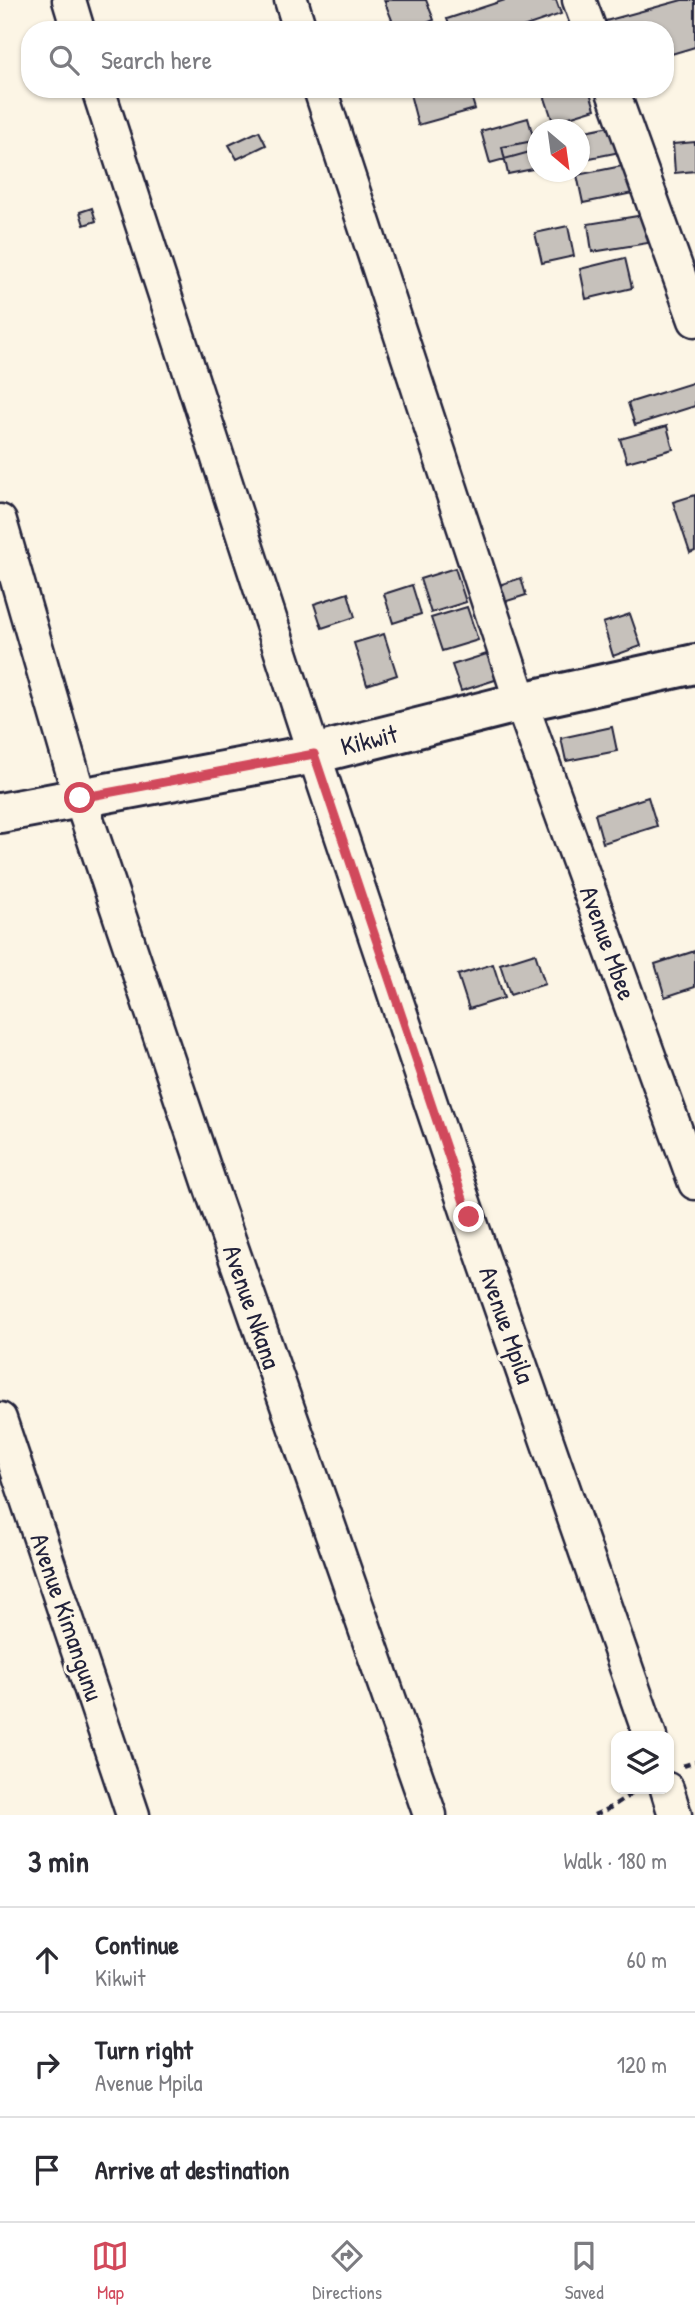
<!DOCTYPE html>
<meta charset="utf-8">
<style>
:root{--surface:#fff;--page:#f7f7f7;--text:#2b2b33;--muted:#7c7c81;--line:#e1e1e2;--accent:#d1495b}
body{margin:0;font-family:"Patrick Hand",sans-serif;background:var(--page);color:var(--text)}
.controls{position:absolute;right:21px;bottom:21px;display:grid;overflow:hidden;border-radius:14px;box-shadow:0 2px 5px #0004}
.controls button{width:63px;height:63px;display:grid;place-items:center;padding:0;border:0;border-bottom:2px solid var(--line);background:var(--surface);color:var(--text);font:35px sans-serif}
.compass{position:absolute;left:527px;top:119px;width:63px;height:63px;border-radius:50%;background:var(--surface);box-shadow:0 2px 5px #0004;rotate:151deg}
.stop{position:absolute;width:21px;height:21px;margin:-16px;border:5px solid #d1495b;border-radius:50%;background:#fff}
.stop.end{background:#d1495b;border-color:#fff;box-shadow:0 2px 7px #0008}
.list{margin:0;padding:0;list-style:none}
h2{display:flex;justify-content:space-between;align-items:center;height:91px;margin:0;padding:0 28px;font-size:30px}
h2 small{font-size:23px;font-weight:400;color:var(--muted)}
.list li{display:grid;grid-template-columns:46px 1fr auto;gap:21px;align-items:center;box-sizing:border-box;height:105px;padding:0 28px;border-top:2px solid var(--line)}
.list b{display:block;font-size:26px;white-space:nowrap}
.list p{margin:0;font-size:23px;white-space:nowrap;color:var(--muted)}
.list em{font-size:23px;font-style:normal;color:var(--muted)}
.icon{flex:none;width:38px;height:38px;fill:none;stroke:currentColor;stroke-width:2;stroke-linecap:round;stroke-linejoin:round}
.map{position:relative;flex:none;width:695px;height:1815px;overflow:hidden}
.search{position:absolute;background:var(--surface);box-shadow:0 2px 5px #0004;left:21px;right:21px;top:21px;height:77px;display:flex;align-items:center;gap:18px;box-sizing:border-box;padding:0 24px;border-radius:28px;color:var(--muted);font-size:26px}
.sheet{height:406px;background:var(--surface)}
nav{display:flex;justify-content:space-around;align-items:center;box-sizing:border-box;height:98px;border-top:2px solid var(--line);background:var(--surface);font-size:19px;color:var(--muted)}
nav a{display:grid;justify-items:center;gap:4px}
nav .on{color:var(--accent)}
.map>svg:first-child{display:block}
.building{fill:#c6c1bb;stroke:#22223b;stroke-width:2}
.lines{fill:none;stroke-linecap:round;stroke-linejoin:round}
.minor-casing{stroke:#22223b;stroke-width:37}
.major-casing{stroke:#22223b;stroke-width:44}
.path{stroke:#22223b;stroke-width:4.5;stroke-dasharray:7 5;stroke-linecap:butt}
.minor{stroke:#fcf5e5;stroke-width:32}
.major{stroke:#fcf5e5;stroke-width:38}
.route{stroke:#d1495b;stroke-width:9}
.labels{text-anchor:middle;stroke-width:6;stroke-linejoin:round;paint-order:stroke}
.street-label{font-size:26px;fill:#22223b;stroke:#fcf5e5}
</style>
<div class="map">
<svg width="695" height="1815" viewBox="0 0 695 1815">
<rect width="100%" height="100%" fill="#fcf5e5"/>
<filter id="ink" filterUnits="userSpaceOnUse"><feTurbulence type="fractalNoise" baseFrequency=".0143" numOctaves="2"/><feDisplacementMap in="SourceGraphic" scale="14" xChannelSelector="R" yChannelSelector="G"/><feConvolveMatrix kernelMatrix="1 2 1 2 8 2 1 2 1" color-interpolation-filters="sRGB"/></filter>
<g filter="url(#ink)">
<path class="building" d="M384,0H426L434,20L410,30H396Z
M505,0H556L561,14L514,30H451L447,19Z
M682,0H695V47L665,56V30H604L602,22Z
M469,89L475,109L418,125L409,90Z
M562,89H589L595,109L553,122L544,95Z
M528,118L537,150L490,163L481,131Z
M615,125L620,152L580,160V132Z
M259,131L266,145L237,159L229,145Z
M538,140V168L508,174L502,147Z
M695,142V171L675,173L673,144Z
M627,165L633,193L583,203L577,175Z
M92,208L96,221L84,225L80,212Z
M644,215L648,243L592,252L588,224Z
M568,226L574,256L542,263L535,233Z
M625,258L632,288L586,299L580,269Z
M695,382V406L635,425L628,403Z
M667,426L673,449L627,462L620,439Z
M695,495V551L690,553L673,502Z
M455,568L466,602L431,613L420,579Z
M521,578L526,595L504,602L499,585Z
M412,585L421,614L393,623L384,594Z
M348,593L355,617L322,628L314,604Z
M467,607L478,640L442,651L431,618Z
M630,614L641,646L613,656L603,623Z
M384,634L397,675L367,685L354,643Z
M490,653L498,679L461,691L452,665Z
M612,727L617,751L566,761L561,738Z
M648,797L657,826L603,843L595,814Z
M695,951V987L665,997L655,964Z
M535,953L545,984L510,995L500,964Z
M493,964L504,998L469,1009L458,975Z"/>
<g class="lines">
<defs>
<path id="minor" d="M69,0L78,30
M291,0L300,30
M579,0L590,30
M98,89L314,754L469,1217L650,1736
M320,89L521,702L695,1183
M612,89L695,320
M0,521L80,798L212,1191L430,1815
M0,1419L133,1815
M667,1789L675,1815"/>
<path id="major" d="M0,813L314,754L521,702L695,664"/>
</defs>
<use href="#minor" class="minor-casing"/>
<use href="#major" class="major-casing"/>
<path class="path" d="M683,1766L695,1762
M594,1815L608,1809L639,1789"/>
<use href="#minor" class="minor"/>
<use href="#major" class="major"/>
</g>
</g>
<g class="lines" filter="url(#ink)">
<path class="route" d="M80,798L314,754L469,1217"/>
</g>
<g class="labels">
<g class="street-label">
<text transform="translate(369 740) rotate(-14)" y="9">Kikwit</text>
<text transform="translate(608 943) rotate(70)" y="9">Avenue Mbee</text>
<text transform="translate(252 1307) rotate(71)" y="9">Avenue Nkana</text>
<text transform="translate(507 1325) rotate(71)" y="9">Avenue Mpila</text>
<text transform="translate(67 1617) rotate(71)" y="9">Avenue Kimangunu</text>
</g>
</g>
</svg>
<div class="controls">
<button><svg class="icon" aria-label="layers" viewBox="0 0 24 24"><path d="M12 4l9 5-9 5-9-5zM3 14l9 5 9-5"/></svg></button>
</div>
<svg class="compass" viewBox="-18 -18 36 36"><path d="M0-13l5 13h-10z" fill="#e53935"/><path d="M0 13l5-13h-10z" fill="#7c7c81"/></svg>
<div class="stop" style="left:80px;top:798px"></div>
<div class="stop end" style="left:469px;top:1217px"></div>
<div class="search"><svg class="icon" aria-label="search" viewBox="0 0 24 24"><circle cx="10" cy="10" r="6"/><path d="M15 15l6 6"/></svg>Search here</div>
</div>
<section class="sheet">
<h2>3 min<small>Walk · 180 m</small></h2>
<ul class="list">
<li><svg class="icon" aria-label="ahead" viewBox="0 0 24 24"><path d="M12 20V5M6 11l6-6 6 6"/></svg><div><b>Continue</b><p>Kikwit</p></div><em>60 m</em></li>
<li><svg class="icon" aria-label="right" viewBox="0 0 24 24"><path d="M7 20v-9h11M14 6l5 5-5 5"/></svg><div><b>Turn right</b><p>Avenue Mpila</p></div><em>120 m</em></li>
<li><svg class="icon" aria-label="arrive" viewBox="0 0 24 24"><path d="M6 21V4h12l-3 4 3 4H6"/></svg><div><b>Arrive at destination</b></div></li>
</ul>
</section>
<nav>
<a class="on"><svg class="icon" aria-label="map" viewBox="0 0 24 24"><path d="M3 6l6-2 6 2 6-2v14l-6 2-6-2-6 2zM9 4v14M15 6v14"/></svg>Map</a>
<a><svg class="icon" aria-label="directions" viewBox="0 0 24 24"><path d="M12 3l9 9-9 9-9-9zM9 14v-3h6M13 9l2 2-2 2"/></svg>Directions</a>
<a><svg class="icon" aria-label="saved" viewBox="0 0 24 24"><path d="M7 4h10v16l-5-4-5 4z"/></svg>Saved</a>
</nav>
